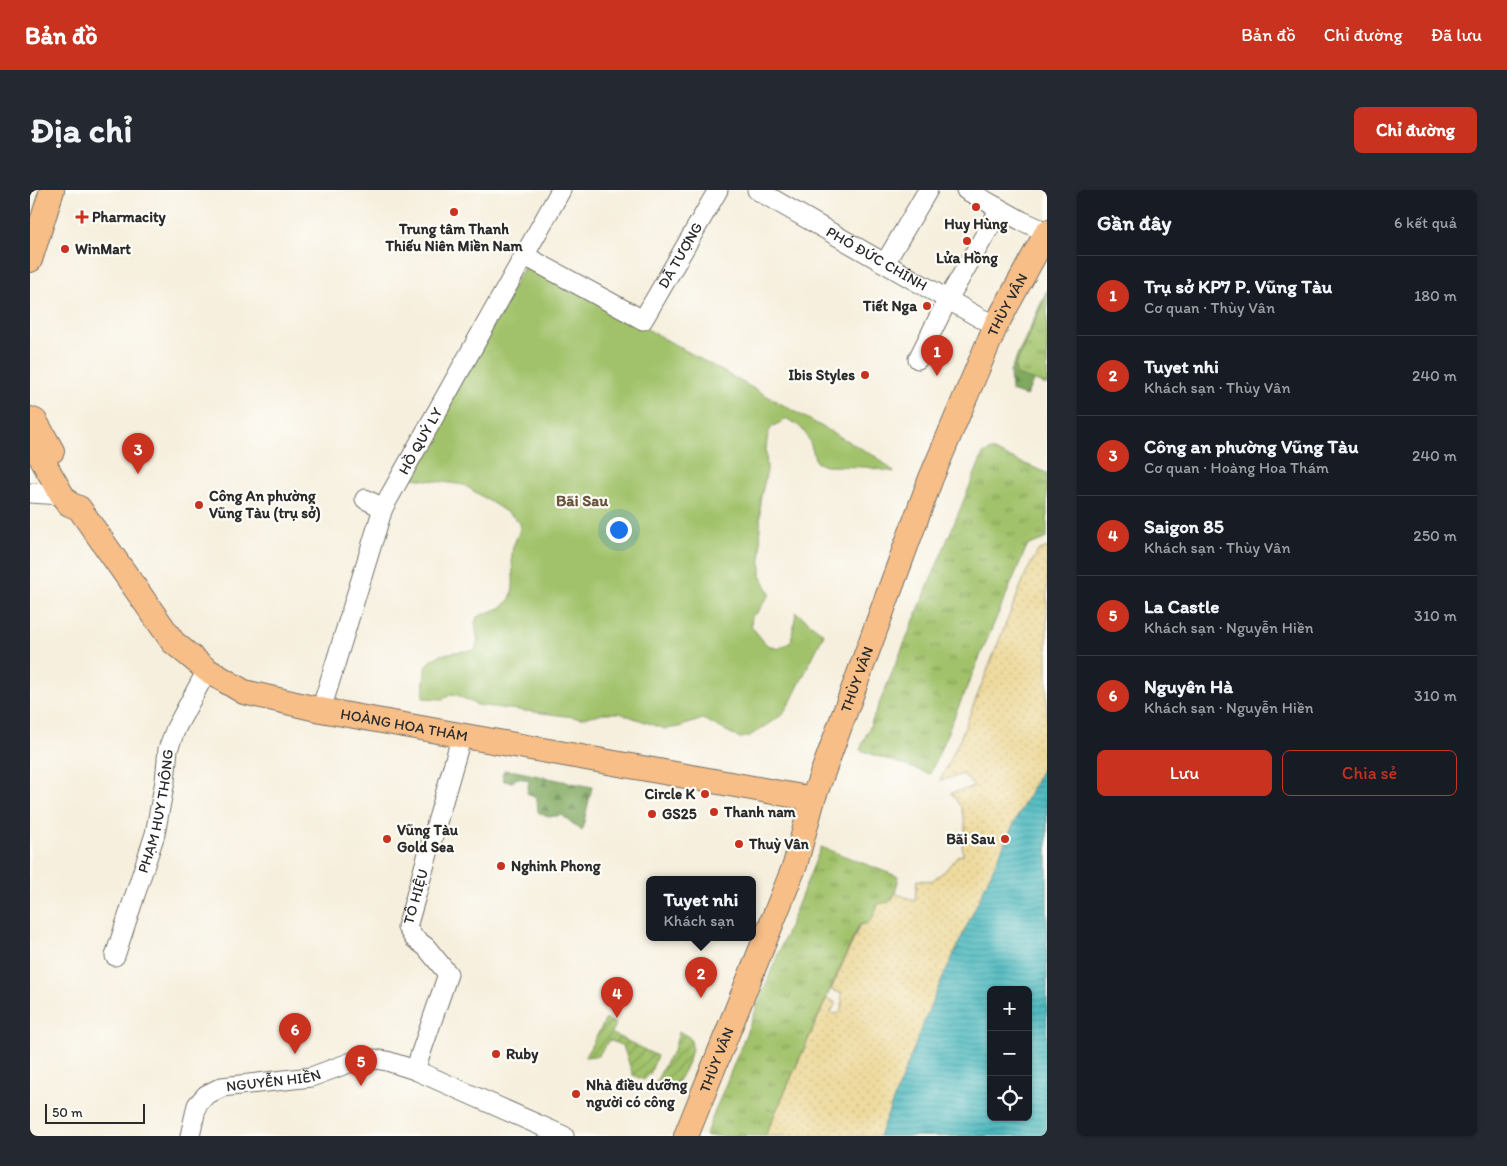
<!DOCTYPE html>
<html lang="vi">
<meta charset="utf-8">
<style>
:root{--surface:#171b24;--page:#242831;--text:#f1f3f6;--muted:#9ea1a6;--line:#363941;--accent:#c8321e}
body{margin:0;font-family:Itim,sans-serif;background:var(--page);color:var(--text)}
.controls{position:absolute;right:15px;bottom:15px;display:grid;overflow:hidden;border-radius:8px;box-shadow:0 1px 4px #0004}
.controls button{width:45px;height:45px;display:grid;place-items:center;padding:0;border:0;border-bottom:1px solid var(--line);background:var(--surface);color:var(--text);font:25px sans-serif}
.scale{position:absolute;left:15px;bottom:12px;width:100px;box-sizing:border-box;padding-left:5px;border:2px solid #2b2b2b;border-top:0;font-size:14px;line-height:18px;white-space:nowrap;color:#2b2b2b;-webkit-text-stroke:4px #fdfcf7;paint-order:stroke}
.you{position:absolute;left:588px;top:339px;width:18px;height:18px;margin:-12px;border:4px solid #fff;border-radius:50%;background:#1a73e8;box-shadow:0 0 0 8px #1a73e833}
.badge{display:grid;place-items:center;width:32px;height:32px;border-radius:50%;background:var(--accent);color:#fff;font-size:16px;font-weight:700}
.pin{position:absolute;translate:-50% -41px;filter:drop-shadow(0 1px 2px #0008)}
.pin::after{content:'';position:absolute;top:26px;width:18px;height:15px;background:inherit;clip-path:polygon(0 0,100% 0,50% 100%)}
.popup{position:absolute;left:616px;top:686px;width:110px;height:65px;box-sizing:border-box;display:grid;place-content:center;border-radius:8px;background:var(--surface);filter:drop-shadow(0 1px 4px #0005);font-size:16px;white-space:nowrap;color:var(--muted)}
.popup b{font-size:19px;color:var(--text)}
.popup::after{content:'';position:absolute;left:50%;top:100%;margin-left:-10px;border:10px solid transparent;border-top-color:var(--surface)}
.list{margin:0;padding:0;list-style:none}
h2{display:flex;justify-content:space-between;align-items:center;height:65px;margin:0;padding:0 20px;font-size:21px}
h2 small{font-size:16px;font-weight:400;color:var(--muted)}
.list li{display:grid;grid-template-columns:32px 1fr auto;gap:15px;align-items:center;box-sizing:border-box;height:80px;padding:0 20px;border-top:1px solid var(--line)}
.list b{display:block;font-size:19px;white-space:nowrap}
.list p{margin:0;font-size:16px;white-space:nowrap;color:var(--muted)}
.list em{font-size:16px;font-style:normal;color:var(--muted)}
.actions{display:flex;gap:10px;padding:15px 20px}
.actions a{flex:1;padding:11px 0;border:1px solid var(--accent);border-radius:8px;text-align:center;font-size:18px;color:var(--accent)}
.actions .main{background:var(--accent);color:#fff}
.icon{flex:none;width:28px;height:28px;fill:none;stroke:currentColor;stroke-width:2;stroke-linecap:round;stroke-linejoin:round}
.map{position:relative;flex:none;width:1017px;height:946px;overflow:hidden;border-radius:8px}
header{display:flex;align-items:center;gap:30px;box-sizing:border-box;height:70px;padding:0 25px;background:var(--accent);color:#fff}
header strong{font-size:24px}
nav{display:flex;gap:28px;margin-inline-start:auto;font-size:18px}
.intro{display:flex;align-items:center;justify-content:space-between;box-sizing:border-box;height:120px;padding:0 30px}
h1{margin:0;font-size:35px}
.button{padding:12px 22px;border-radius:8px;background:var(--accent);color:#fff;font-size:18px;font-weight:700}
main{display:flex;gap:30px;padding:0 30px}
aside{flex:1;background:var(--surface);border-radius:8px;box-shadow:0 1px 4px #0004}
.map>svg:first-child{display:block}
.grass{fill:#a1c26b;stroke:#66764b}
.forest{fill:url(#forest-firs);stroke:#566a45}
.sand{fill:url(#sand-dots);stroke:#8c8264}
.park{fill:url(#park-tufts);stroke:#66764b}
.garden{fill:url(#garden-furrows);stroke:#66764b}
.water{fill:url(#water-rules);stroke:#3a7174;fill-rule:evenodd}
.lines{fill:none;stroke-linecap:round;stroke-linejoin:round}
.minor-casing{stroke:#727069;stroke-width:21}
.major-casing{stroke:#727069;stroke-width:26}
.minor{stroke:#fff;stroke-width:19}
.major{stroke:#f7be87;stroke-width:24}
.poi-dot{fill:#c8321e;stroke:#fdfcf7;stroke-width:2}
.labels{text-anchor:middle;stroke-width:4.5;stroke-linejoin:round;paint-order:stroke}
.poi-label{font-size:15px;font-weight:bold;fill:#2b2b2b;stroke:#fdfcf7;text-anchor:start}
.street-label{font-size:15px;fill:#2b2b2b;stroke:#fdfcf7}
.neighbourhood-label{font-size:16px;font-weight:bold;fill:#68533e;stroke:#fdfcf7}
</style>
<header>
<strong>Bản đồ</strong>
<nav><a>Bản đồ</a><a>Chỉ đường</a><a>Đã lưu</a></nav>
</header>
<div class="intro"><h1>Địa chỉ</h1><a class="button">Chỉ đường</a></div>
<main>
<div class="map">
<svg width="1017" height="946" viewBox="0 0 1017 946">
<defs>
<pattern id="forest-firs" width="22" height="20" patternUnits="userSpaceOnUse" patternTransform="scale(1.25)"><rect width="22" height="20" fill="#80a85f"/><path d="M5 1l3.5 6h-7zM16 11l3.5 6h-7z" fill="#69894f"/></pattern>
<pattern id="sand-dots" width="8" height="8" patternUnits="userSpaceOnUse" patternTransform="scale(1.25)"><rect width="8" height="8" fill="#eeda9e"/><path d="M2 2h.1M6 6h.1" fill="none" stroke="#cb8" stroke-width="1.8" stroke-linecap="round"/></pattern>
<pattern id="park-tufts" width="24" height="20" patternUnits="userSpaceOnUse" patternTransform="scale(1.25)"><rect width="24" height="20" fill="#a1c26b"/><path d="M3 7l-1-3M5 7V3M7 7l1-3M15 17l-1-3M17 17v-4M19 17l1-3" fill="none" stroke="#839e58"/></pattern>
<pattern id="garden-furrows" width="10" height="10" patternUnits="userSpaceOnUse" patternTransform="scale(1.25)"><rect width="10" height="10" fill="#a1c26b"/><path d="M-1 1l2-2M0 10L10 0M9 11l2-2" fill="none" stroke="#839e58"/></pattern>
<pattern id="water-rules" width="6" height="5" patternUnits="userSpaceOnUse" patternTransform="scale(1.25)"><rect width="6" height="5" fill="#48b7bd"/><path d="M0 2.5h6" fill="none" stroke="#3c959a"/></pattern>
</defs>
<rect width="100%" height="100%" fill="#fdfcf7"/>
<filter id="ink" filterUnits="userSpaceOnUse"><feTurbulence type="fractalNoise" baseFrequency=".02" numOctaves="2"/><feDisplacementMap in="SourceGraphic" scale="10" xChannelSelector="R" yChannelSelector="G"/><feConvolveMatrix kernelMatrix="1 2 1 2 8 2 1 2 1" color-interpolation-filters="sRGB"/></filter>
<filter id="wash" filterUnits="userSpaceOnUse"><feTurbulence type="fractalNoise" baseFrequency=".0096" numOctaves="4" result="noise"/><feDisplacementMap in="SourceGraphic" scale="20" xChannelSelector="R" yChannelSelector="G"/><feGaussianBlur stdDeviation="1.12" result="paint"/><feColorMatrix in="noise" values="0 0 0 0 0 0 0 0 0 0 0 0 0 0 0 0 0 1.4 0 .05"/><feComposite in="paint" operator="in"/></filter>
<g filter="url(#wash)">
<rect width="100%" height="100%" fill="#f6efdd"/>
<path class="grass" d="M497,72L848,268L864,282L836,277L795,276L786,272C780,252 778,238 757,229L743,236L738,243L736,259L737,281L730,311L731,385L740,404L727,423L722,425L721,436L736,454L748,459L761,452L766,422L794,444L761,511L752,525L718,547L710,548L673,529L649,537L635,539L590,523H575L552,528L447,515L427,505L422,504L413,509L393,508C394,499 393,485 397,476C404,461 431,462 445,460L448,452L445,433L447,427C455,423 469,420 476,414C488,402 481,378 482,362C483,351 491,344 490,333L481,325L434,295L376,287Z"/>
<path class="forest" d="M1017,100V195L1004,190L996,206L981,201L980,182Z
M474,580L485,581L562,597L552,641L532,625C523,627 516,627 508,622L507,609L497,603L499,590L487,588L483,592L474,591L472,585Z"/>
<path class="sand" d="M1017,357V821L998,800H961V927L955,946H735L797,808L806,813L800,823L808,824C814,818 812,811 811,803L801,800L830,735C842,734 845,724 848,714L862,710L865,703L885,711L887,690L901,691L915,681L928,665L933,666L932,653L935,644V633L931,617L921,603L944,597L933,584L910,591L930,549L996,383L1008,361Z"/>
<path class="park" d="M1017,104V195L986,185L985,176Z
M961,260L1017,283V348L997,356L900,584L830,560L953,264Z
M791,657L869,687L865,703L859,712L848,714L843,727L838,733L829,735L735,946H675Z"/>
<path class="garden" d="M576,829L586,834L581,843L627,866L620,884L614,890L603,885L593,856L579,850L568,866L555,867Z
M649,842C654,844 659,845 661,851C666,863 649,890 642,900H637L626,893L627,890L638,868L644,860Z"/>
<path class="water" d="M1017,569V946H849L904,807L982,637ZM961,800H998V927H961Z"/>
</g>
<g filter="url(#ink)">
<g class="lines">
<defs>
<g id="minor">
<path id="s1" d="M727,0L950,128L966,135"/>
<path d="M936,0L992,31L1017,42"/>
<path id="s2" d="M495,66L613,130L688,0"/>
<path d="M855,73L898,0"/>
<path d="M888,169L918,109L970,19"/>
<path d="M0,303L32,305"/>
<path d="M335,309L353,318"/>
<path id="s3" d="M291,520L353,318L531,0"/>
<path id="s4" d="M85,766L125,644L135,591L138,559L146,538L177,480"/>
<path id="s5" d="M385,880L418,784L396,757L384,748L377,737L432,545"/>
<path id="s6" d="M160,946L167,915L176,905L192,897L281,887L327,870L345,869L357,871L385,880L534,946"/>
</g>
<g id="major">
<path d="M0,70L22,0"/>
<path d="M0,229L5,231L22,261"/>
<path id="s7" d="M0,248L32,305L39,314L49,318L143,452L177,480L214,502L291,520L783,609"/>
<path id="s8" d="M656,946L765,675L783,609L901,288L966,135L1017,42"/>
</g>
</defs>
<use href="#minor" class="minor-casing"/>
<use href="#major" class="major-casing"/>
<use href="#minor" class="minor"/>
<use href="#major" class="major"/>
</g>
</g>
<g class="poi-dot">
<circle cx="946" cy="17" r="5"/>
<circle cx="424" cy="22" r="5"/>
<path d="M49.5 19.5h5v5h5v5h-5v5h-5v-5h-5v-5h5z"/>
<circle cx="937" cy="51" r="5"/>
<circle cx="35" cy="59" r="5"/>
<circle cx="897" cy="116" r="5"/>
<circle cx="835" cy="185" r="5"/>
<circle cx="169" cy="315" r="5"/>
<circle cx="675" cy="604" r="5"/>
<circle cx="684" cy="622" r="5"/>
<circle cx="622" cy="624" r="5"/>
<circle cx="357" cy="649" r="5"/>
<circle cx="975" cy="649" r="5"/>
<circle cx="709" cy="654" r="5"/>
<circle cx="471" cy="676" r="5"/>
<circle cx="466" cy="864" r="5"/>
<circle cx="546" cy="904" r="5"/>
</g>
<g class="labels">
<g class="poi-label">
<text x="62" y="32">Pharmacity</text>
<text x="946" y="39" text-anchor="middle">Huy Hùng</text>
<text x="424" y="44" text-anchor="middle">Trung tâm Thanh<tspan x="424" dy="17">Thiếu Niên Miền Nam</tspan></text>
<text x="45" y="64">WinMart</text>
<text x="937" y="73" text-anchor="middle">Lửa Hồng</text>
<text x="887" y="121" text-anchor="end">Tiết Nga</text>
<text x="825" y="190" text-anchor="end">Ibis Styles</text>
<text x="179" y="311">Công An phường<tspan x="179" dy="17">Vũng Tàu (trụ sở)</tspan></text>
<text x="665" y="609" text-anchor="end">Circle K</text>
<text x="694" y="627">Thanh nam</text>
<text x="632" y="629">GS25</text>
<text x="367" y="645">Vũng Tàu<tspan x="367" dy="17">Gold Sea</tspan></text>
<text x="965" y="654" text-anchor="end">Bãi Sau</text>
<text x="719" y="659">Thuỳ Vân</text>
<text x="481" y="681">Nghinh Phong</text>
<text x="476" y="869">Ruby</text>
<text x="556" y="900">Nhà điều dưỡng<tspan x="556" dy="17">người có công</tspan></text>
</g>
<g class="street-label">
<text dy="5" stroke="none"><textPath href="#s2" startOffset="209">DÃ TƯỢNG</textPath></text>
<text dy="5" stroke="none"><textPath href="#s1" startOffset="138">PHÓ ĐỨC CHÍNH</textPath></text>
<text dy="5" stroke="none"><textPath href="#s8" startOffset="892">THÙY VÂN</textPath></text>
<text dy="5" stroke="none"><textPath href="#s3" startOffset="288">HỒ QUÝ LY</textPath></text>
<text dy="5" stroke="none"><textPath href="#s8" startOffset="488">THÙY VÂN</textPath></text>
<text dy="5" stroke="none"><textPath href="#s7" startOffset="502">HOÀNG HOA THÁM</textPath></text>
<text dy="5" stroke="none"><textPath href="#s4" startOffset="151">PHẠM HUY THÔNG</textPath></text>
<text dy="5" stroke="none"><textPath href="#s5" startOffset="196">TÔ HIỆU</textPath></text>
<text dy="5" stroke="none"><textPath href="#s8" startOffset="82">THÙY VÂN</textPath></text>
<text dy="5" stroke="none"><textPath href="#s6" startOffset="115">NGUYỄN HIỀN</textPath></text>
</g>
<g class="neighbourhood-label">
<text x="552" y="316">Bãi Sau</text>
</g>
</g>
</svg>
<div class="controls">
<button>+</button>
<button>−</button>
<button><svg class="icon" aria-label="locate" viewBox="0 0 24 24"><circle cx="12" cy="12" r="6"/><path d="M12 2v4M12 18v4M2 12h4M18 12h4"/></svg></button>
</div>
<div class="scale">50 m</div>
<div class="you"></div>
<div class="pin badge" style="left:907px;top:186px">1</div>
<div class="pin badge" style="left:671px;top:808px">2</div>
<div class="popup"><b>Tuyet nhi</b>Khách sạn</div>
<div class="pin badge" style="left:108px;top:284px">3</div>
<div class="pin badge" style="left:587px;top:828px">4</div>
<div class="pin badge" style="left:331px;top:896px">5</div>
<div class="pin badge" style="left:265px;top:864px">6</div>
</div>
<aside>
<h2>Gần đây<small>6 kết quả</small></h2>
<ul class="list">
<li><span class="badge">1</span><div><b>Trụ sở KP7 P. Vũng Tàu</b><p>Cơ quan · Thùy Vân</p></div><em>180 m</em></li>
<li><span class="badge">2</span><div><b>Tuyet nhi</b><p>Khách sạn · Thùy Vân</p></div><em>240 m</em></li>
<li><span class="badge">3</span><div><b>Công an phường Vũng Tàu</b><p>Cơ quan · Hoàng Hoa Thám</p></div><em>240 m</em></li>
<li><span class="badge">4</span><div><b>Saigon 85</b><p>Khách sạn · Thùy Vân</p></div><em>250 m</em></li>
<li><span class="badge">5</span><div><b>La Castle</b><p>Khách sạn · Nguyễn Hiền</p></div><em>310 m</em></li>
<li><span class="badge">6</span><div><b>Nguyên Hà</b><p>Khách sạn · Nguyễn Hiền</p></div><em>310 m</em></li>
</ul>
<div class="actions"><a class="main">Lưu</a><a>Chia sẻ</a></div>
</aside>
</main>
